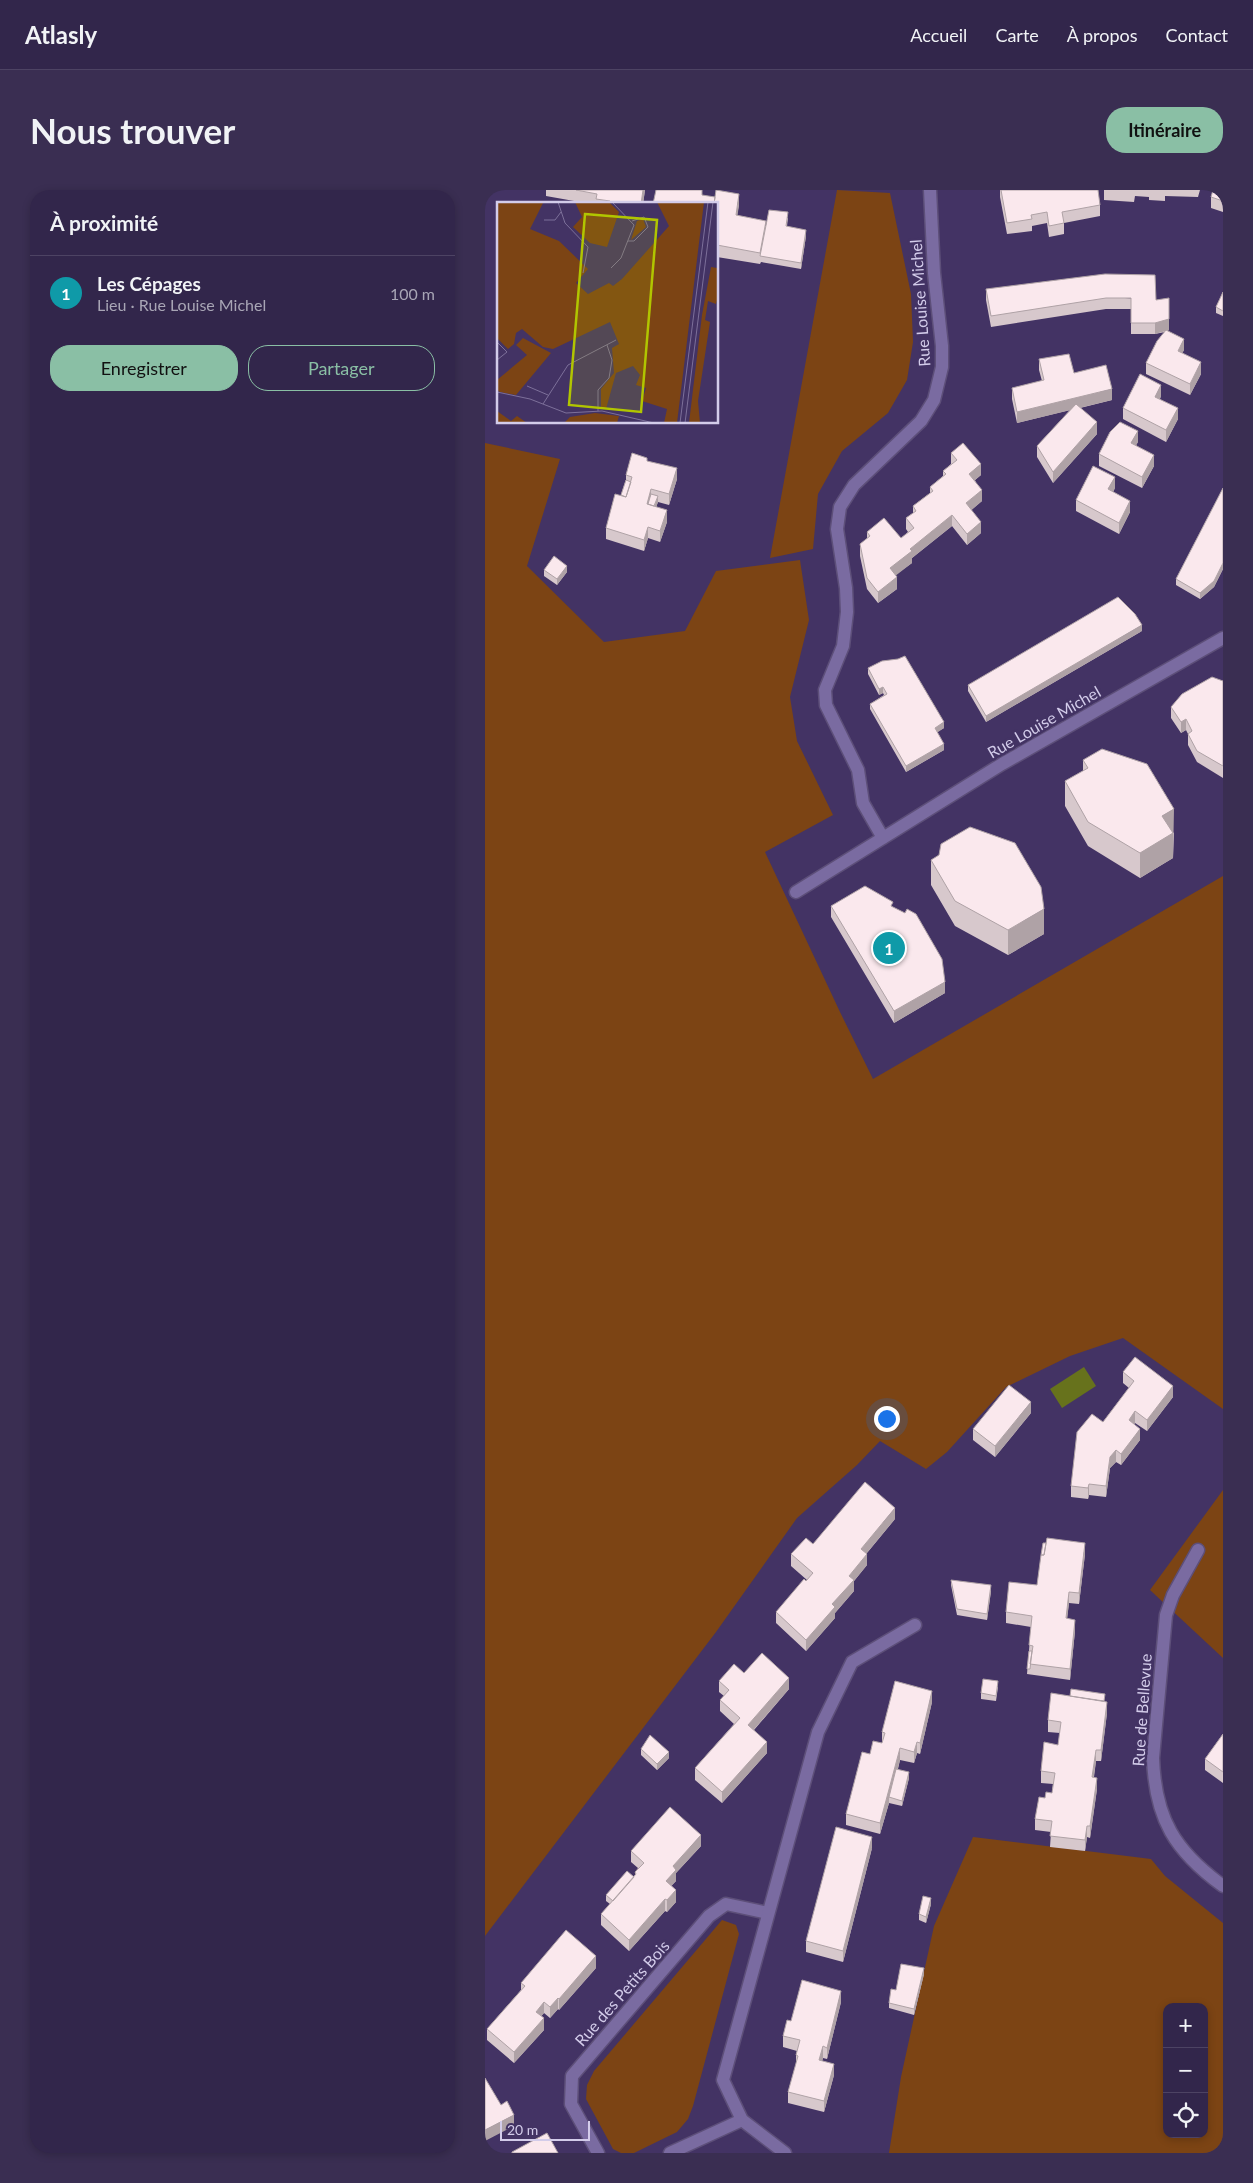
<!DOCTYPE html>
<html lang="fr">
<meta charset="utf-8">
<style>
:root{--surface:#32264b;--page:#3a2e52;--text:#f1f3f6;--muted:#a8a5b5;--line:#4d4363;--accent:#8abfa5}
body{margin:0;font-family:Lato,sans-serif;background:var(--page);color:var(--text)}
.controls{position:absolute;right:15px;bottom:15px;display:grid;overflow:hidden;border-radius:10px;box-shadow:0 2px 8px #0003}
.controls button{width:45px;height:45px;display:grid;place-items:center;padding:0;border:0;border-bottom:1px solid var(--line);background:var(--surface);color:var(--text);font:25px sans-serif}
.scale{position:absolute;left:15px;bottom:12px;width:90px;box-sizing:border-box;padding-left:5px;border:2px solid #d3ccea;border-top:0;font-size:14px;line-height:18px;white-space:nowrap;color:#d3ccea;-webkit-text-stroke:4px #433364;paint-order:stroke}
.you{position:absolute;left:401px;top:1228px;width:18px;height:18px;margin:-12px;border:4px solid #fff;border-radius:50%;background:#1a73e8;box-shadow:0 0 0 8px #1a73e833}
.badge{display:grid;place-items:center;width:32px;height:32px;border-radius:50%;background:var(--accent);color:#fff;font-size:16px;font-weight:700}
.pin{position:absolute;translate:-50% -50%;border:2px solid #fff;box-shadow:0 1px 5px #0006}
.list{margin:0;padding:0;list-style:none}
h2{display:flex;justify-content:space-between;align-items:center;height:65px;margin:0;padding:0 20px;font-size:21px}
h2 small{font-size:16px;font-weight:400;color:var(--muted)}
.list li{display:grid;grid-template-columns:32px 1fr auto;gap:15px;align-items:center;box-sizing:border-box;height:75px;padding:0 20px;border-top:1px solid var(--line)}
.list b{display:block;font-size:19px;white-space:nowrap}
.list p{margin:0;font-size:16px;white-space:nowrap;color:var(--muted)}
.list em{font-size:16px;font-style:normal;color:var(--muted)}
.actions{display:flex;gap:10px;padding:15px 20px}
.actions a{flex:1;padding:11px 0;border:1px solid var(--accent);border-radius:20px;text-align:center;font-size:18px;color:var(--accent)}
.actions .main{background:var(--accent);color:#111}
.icon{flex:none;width:28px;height:28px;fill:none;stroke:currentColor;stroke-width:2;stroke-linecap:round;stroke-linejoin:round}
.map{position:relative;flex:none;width:738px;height:1963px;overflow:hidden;border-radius:20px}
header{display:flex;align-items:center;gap:30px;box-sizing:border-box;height:70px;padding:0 25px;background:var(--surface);border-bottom:1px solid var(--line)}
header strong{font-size:24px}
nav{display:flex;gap:28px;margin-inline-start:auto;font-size:18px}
.intro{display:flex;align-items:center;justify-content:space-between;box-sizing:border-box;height:120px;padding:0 30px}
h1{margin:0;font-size:35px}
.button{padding:12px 22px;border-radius:20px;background:var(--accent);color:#111;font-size:18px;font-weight:700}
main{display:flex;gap:30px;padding:0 30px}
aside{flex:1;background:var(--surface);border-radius:20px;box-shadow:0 2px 8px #0003}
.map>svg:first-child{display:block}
.green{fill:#7c4414;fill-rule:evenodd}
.water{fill:#67721c}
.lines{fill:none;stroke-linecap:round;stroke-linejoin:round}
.service-casing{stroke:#5d4f79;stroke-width:15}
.minor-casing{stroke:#5d4f79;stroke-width:15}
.service{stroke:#7a6ba1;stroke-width:12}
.minor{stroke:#7a6ba1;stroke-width:12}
.wall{fill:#d7c8cc}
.shaded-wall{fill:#afa2a6}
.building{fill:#fae8ed;stroke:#afa2a6}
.labels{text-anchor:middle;stroke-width:5;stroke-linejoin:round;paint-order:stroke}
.street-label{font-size:16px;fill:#d3ccea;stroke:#433364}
.inset-road{fill:none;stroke:#7d709a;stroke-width:1}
.view{fill:#b1c500;fill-opacity:0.15;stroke:#b1c500;stroke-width:2.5}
.inset-edge{fill:none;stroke:#d3ccea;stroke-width:2.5}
</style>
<header>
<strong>Atlasly</strong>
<nav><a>Accueil</a><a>Carte</a><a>À propos</a><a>Contact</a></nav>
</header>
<div class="intro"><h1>Nous trouver</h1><a class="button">Itinéraire</a></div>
<main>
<aside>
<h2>À proximité<small></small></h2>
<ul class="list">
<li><span class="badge" style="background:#0f9aa8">1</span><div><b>Les Cépages</b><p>Lieu · Rue Louise Michel</p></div><em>100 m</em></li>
</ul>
<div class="actions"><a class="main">Enregistrer</a><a>Partager</a></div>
</aside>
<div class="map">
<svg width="738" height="1963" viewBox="0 0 738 1963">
<rect width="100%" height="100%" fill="#433364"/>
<path class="green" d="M352,0L405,3L426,104L428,152L422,190L403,223L357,261L333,304L328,359L285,368Z
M0,253L75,269L42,376L119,452L200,441L231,381L315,370L324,430L305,507L312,551L348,625L280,662L355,822L388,889L738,686V1219L638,1148L585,1166L521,1197L462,1262L441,1279L395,1251L372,1275L312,1328L231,1442L0,1746Z
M738,1300V1468L665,1400Z
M488,1647L666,1669L680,1686L738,1733V1963H404L416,1887L449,1736ZM682,1817H719V1944H682Z
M237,1730L251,1735L254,1744L208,1916L203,1929L192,1942L149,1963H136L128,1959L101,1909L102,1895L109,1881Z"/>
<path class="water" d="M599,1177L611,1196L577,1218L565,1199Z"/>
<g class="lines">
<defs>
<path id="service" d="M113,1963L86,1914L87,1886L224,1726L241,1714L283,1723
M185,1963L257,1930"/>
<path id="minor" d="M398,648L378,613L373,580L341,515L340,500L358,456L362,422L361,398L352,339L355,317L369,295L436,231L449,210L457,177V156L449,83L445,0
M311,702L517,574L738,448
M713,1360L688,1405L681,1425L668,1568C670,1629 690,1661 738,1696
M300,1963L257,1930L238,1890L333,1542L367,1472L430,1435"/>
</defs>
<use href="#service" class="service-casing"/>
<use href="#minor" class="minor-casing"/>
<use href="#service" class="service"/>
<use href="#minor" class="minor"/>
</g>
<path class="wall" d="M61,0H160L158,14H106L61,6Z
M515,0L615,15V26L579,33V44L564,47L562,33L547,36V41L522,44L515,7Z
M619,0H715L713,7L680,6V11L664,10V7L650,6L649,12L619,10Z
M738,0V22L726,18V7Z
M218,5L254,15L252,25L281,36L303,28L302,36L321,46L316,79L276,72L275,74L232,67V14Z
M501,99L671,110L684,140L682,141L699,160L697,163L716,184L705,205L661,184V173L680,142L670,144H646V119H621L506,137L501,110Z
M738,102V126L731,123V117Z
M554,169L589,183L627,210L595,218L612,244L568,293L552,267V256L585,220L532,233L527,209V198L557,191L554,180Z
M676,206L675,209L693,229L681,252L638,229V218Z
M653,252L651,255L669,276L657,298L614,276V264Z
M466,263L496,285L490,290L497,311L486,320L496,343L482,355L467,336L427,368V373L410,385L412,399L393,413L382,399L375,366V354L382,349V342L416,348L423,342L421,339V328L428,323V316L445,303V297L458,286V281L466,274Z
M162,271L192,289L184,315L173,312L171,317L182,332L175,352L163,348L159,361L121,349V338L136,305L141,290V285Z
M630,298L628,302L645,322L634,344L591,321V310Z
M738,298V379L729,397L715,409L691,395V389Z
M59,380L82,382L72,395L59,386Z
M657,441L501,532L483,501V495Z
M383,478L459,538L452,542L459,560L421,582L385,519V514L399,505L398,503L394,505L383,484Z
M738,491V588L712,572L703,555V544L701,540L696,543L686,528V517Z
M598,570L689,643L688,668L655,688L603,656L580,616V591L598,581Z
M446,670L559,744L523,765L470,736L446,695Z
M346,716L408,717L460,803L409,833L346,727Z
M638,1182L688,1207L662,1241L650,1233L649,1234L655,1250L636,1275L631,1272L625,1278L621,1307L604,1305L603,1309L586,1307V1296L618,1232L644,1198L638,1193Z
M546,1223L510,1267L488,1250V1239Z
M410,1329L382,1363V1375L369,1391V1401L350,1423V1428L321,1461L291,1433V1422L322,1390L306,1376V1364L328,1354Z
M600,1364L594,1414L584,1413L582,1428L590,1441L585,1490L542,1484L546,1437L521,1433V1422L552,1395Z
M466,1390L506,1401L502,1430L472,1425L466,1395Z
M259,1483L304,1499L269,1540L282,1563L237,1613L210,1590V1578L249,1534L235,1521V1510L239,1506L234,1502V1491Z
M513,1497L511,1511L496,1509V1503Z
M620,1511L622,1523L616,1571H611L609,1587L612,1599L605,1648L602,1647L600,1661L565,1657L566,1642L550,1640V1629L560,1608L567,1603L568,1594L556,1593V1581L573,1555L575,1543L563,1542V1530Z
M447,1512L435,1564L432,1563L429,1573L415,1570L413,1579L424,1588L417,1616L404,1613L395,1644L361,1635V1624L385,1564L397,1553V1542Z
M738,1544V1593L720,1580V1569Z
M156,1559L184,1568L172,1580L156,1565Z
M216,1656L191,1683V1691L186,1696L191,1712L182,1722L180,1721L144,1761L116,1735V1724L125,1714L121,1711V1705L149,1687L150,1686V1682L153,1678L146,1672V1661Z
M387,1658L358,1772L321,1762V1751Z
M446,1714L441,1733L434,1730V1724Z
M111,1778L74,1820L73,1819L65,1828L59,1823L56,1826L59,1840L29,1873L2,1850V1839L36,1800V1793Z
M439,1784L429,1825L404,1818V1813L411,1800Z
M356,1812L342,1869L338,1868L337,1871L349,1885L339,1922L303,1913V1902L311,1875V1865L312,1861L298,1857V1846L306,1831Z"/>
<path class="shaded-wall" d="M158,0H160L158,14H156Z
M254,4V15L251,36V25Z
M321,40V46L316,79V73Z
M684,108V140L670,144V133Z
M699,149V160L693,172V161Z
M716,172V184L705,205V194Z
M676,195V206L670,218V207Z
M627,199V210L532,233V222Z
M693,218V229L681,252V240Z
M612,232V244L568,293V282Z
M653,241V252L646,264V253Z
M669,265V276L657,298V287Z
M496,274V285L484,295V284Z
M192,278V289L184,315V304Z
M630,287V298L623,311V299Z
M166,299V310L163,320L162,314Z
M497,300V311L481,325V313Z
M173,306V312L168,327V321Z
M645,311V322L634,344V333Z
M182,320V332L175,352V341Z
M467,325V336L427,368V373L405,390V378L425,359Z
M496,332V343L482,355V344Z
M163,337V348L159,361V350Z
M738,373V379L729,397L715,409V403Z
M82,376V382L72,395V389Z
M412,387V399L393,413V402Z
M657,435V441L501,532V526Z
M398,497V503L394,505V499Z
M701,529V540L696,543V532Z
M459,532V538L450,544V538Z
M459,554V560L421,582V576Z
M689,619L688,668L655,688V663L677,626Z
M559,719V744L523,765V740Z
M460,792V803L409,833V821Z
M688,1196V1207L662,1241V1230Z
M546,1212V1223L510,1267V1256Z
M650,1221V1233L644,1241V1230Z
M655,1239V1250L636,1275V1264Z
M631,1260V1272L625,1278L621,1307V1296L625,1267Z
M604,1294V1305L603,1309V1298Z
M410,1318V1329L376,1370V1359Z
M600,1353V1364L594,1414V1403Z
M382,1364V1375L369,1391V1401L350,1423V1428L321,1461V1450L347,1414L364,1386Z
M506,1395V1401L502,1430V1424Z
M584,1402V1413L581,1439V1428Z
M590,1430V1441L585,1490V1479Z
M304,1488V1499L263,1546V1535Z
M447,1501V1512L435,1564V1553Z
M622,1512V1523L616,1571V1560Z
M282,1552V1563L237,1613V1602Z
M432,1552V1563L429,1573V1562Z
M415,1558V1570L405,1608L404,1607V1613L395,1644V1633Z
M611,1560V1571L607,1598V1587Z
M184,1562V1568L172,1580V1574Z
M424,1582V1588L417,1616V1611Z
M612,1588V1599L605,1648V1636Z
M602,1636V1647L600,1661V1650Z
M216,1645V1656L191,1683V1691L181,1702V1691L188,1676Z
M387,1647V1658L358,1772V1761Z
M191,1700V1712L182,1722V1710Z
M446,1708V1714L441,1733V1727Z
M180,1709V1721L144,1761V1750Z
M111,1766V1778L74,1820V1809Z
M439,1778V1784L429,1825V1819Z
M356,1801V1812L342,1869V1858Z
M73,1808V1819L65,1828V1817Z
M59,1812V1823L51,1833V1822Z
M59,1828V1840L29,1873V1862Z
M338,1856V1868L334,1882V1870Z
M349,1874V1885L339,1922V1911Z
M29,1925V1936L0,1951V1940Z"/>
<path class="building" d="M91,0H158L156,14H124L125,11L111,9L112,4Z
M171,0H217V5L230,7L229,14H168Z
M231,0L254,4L251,25L281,31L275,63L232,55V14H229Z
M516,0H613L615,15L577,22L579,33L564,36L562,22L546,25L547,29L522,33Z
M728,0H738V11L726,7Z
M284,20L303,22L301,36L321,40L316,73L275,66Z
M620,84L670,85L671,110L684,108V129L670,133H646V108H621L506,126L501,99Z
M738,102V121L731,117Z
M681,140L699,149L693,161L716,172L705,194L661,173L672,151Z
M584,164L589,183L621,175L627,199L532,222L527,198L559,190L554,169Z
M655,184L676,195L670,207L693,218L681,240L638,218Z
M591,214L612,232L568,282L552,256Z
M635,232L653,241L646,253L669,265L657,287L614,264L625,242Z
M478,253L496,274L484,284L497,300L481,313L496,332L482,344L467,325L425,359L427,361L405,378L412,387L393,402L382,388L375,354L385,346L382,342L399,328L416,348L429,338L421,328L431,321L428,316L448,301L445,297L461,284L458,281L472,270L466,263Z
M147,263L162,268V271L192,278L184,304L166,299L162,314L182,320L175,341L163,337L159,350L121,338L130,304L141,307L147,287L141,285Z
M608,276L630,287L623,299L645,311L634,333L591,310Z
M141,290L146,292L141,307L136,305Z
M738,298V373L729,391L715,403L691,389Z
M166,304L173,306L169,316L163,314Z
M69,366L82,376L72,389L59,380Z
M633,407L650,424L657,435L501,526L483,495Z
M420,466L459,532L450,538L459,554L421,576L385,514L402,504L398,497L394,499L383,478L397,471L413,469Z
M727,487L738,491V576L712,561L703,544L707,541L701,529L696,532L686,517L697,504Z
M617,559L662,574L689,619L677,626L688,643L655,663L603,632L580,591L603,578L598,570Z
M485,637L530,653L556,697L559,719L523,740L470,711L446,670L454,665L456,654Z
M380,696L408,712L406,716L420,723L422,719L431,724L457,769L460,792L409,821L346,716Z
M650,1167L688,1196L662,1230L650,1221L644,1230L655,1239L636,1264L631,1260L625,1267L621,1296L604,1294L603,1298L586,1296L592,1242L607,1224L618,1232L649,1191L638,1182Z
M524,1195L546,1212L510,1256L488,1239Z
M380,1292L410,1318L376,1359L382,1364L364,1386L369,1390L347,1414L350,1417L321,1450L291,1422L319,1389L321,1391L328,1383L306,1364L321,1348L328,1354Z
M562,1348L600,1353L594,1403L584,1402L581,1428L590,1430L585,1479L545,1474L548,1456L544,1455L547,1426L521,1422L524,1392L552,1395L556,1365H559Z
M558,1353H561L559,1365H556Z
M466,1390L506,1395L502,1424L472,1419Z
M544,1461H547L545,1479H542Z
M277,1463L304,1488L263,1535L282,1552L237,1602L210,1578L255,1528L235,1510L244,1500L234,1491L249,1474L259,1483Z
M498,1489L513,1491L511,1506L496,1503Z
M410,1491L447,1501L435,1553L432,1552L429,1562L415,1558L395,1633L361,1624L377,1562L385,1564L388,1551L397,1553L400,1543L397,1542Z
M586,1499L620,1504L619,1511L585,1506Z
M566,1503L622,1512L616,1560H611L607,1587L612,1588L605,1636H602L600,1650L565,1646L567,1631L550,1629L554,1607L560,1608L561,1602L567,1603L570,1583L556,1581L559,1552L573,1555L576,1532L563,1530Z
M738,1544V1582L720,1569Z
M165,1545L184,1562L172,1574L156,1559Z
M411,1579L424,1582L417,1611L404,1607Z
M185,1617L216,1645L188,1676L191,1680L181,1691L191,1700L182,1710L180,1709L144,1750L116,1724L151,1684L150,1682L159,1673L146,1661Z
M351,1637L387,1647L358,1761L321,1751Z
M142,1681L149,1687L128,1711L121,1705Z
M438,1706L446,1708L441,1727L434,1724Z
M81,1740L111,1766L74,1809L73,1808L65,1817L59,1812L51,1822L59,1828L29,1862L2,1839L40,1796L36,1793Z
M416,1774L439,1778L429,1819L404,1813L406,1799L411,1800Z
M317,1790L356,1801L342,1858L338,1856L334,1870L349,1874L339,1911L303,1902L313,1866L311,1865L315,1850L298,1846L302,1830L306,1831Z
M0,1888L16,1915L22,1911L29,1925L0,1940Z
M62,1943L73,1963H27V1962Z"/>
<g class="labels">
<g class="street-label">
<text transform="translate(435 113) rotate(-94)" y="6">Rue Louise Michel</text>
<text transform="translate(559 532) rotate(-30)" y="6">Rue Louise Michel</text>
<text transform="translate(657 1520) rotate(-86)" y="6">Rue de Bellevue</text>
<text transform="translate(137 1803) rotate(-49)" y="6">Rue des Petits Bois</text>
</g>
</g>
<g transform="translate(12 12)">
<rect width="221" height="221" fill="#433364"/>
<path d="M0,0L46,1L33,27L62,39L91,67L79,81L91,92L112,81L116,84L125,77L172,24L160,0H207L180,221H167L170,207L145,199L149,186L139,183L143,173L136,164L119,171L109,207L104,206V187L117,171L115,146L122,142L113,120L56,147L46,145L25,127L19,131L17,142L11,147L0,136ZM78,0H112L122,10L110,45L93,41L76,25L85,15ZM146,17L149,25L134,38L140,19ZM221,62V94L219,102L211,99L208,118L213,120L201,199L203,221H192L205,113L214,65L220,66ZM26,136L54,151L19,193L3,190L0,188V178L30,153L19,143ZM0,209L14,219L20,214L30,221H0ZM98,211L122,214L120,221H67L73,215Z" fill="#7c4414"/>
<path class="inset-road" d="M61,0L68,21L91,45L86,71M47,18H58L64,10M131,39H137L151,25L147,15L135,19M114,66L124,56L137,23L115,0M0,140L10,150L0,158M30,184L51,193M0,190L33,197L69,211L105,209L157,221M46,202L71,163L119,138M101,209V188L112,176L115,158L110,143M183,221L211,0M188,221L216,0"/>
<path class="view" d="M88,12L160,18L144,210L72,203Z"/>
<rect width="221" height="221" class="inset-edge"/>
</g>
</svg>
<div class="controls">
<button>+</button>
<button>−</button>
<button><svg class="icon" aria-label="locate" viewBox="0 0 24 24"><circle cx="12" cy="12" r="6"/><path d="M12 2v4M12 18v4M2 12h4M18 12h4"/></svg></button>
</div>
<div class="scale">20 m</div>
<div class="you"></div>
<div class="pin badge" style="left:404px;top:758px;background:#0f9aa8">1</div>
</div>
</main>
